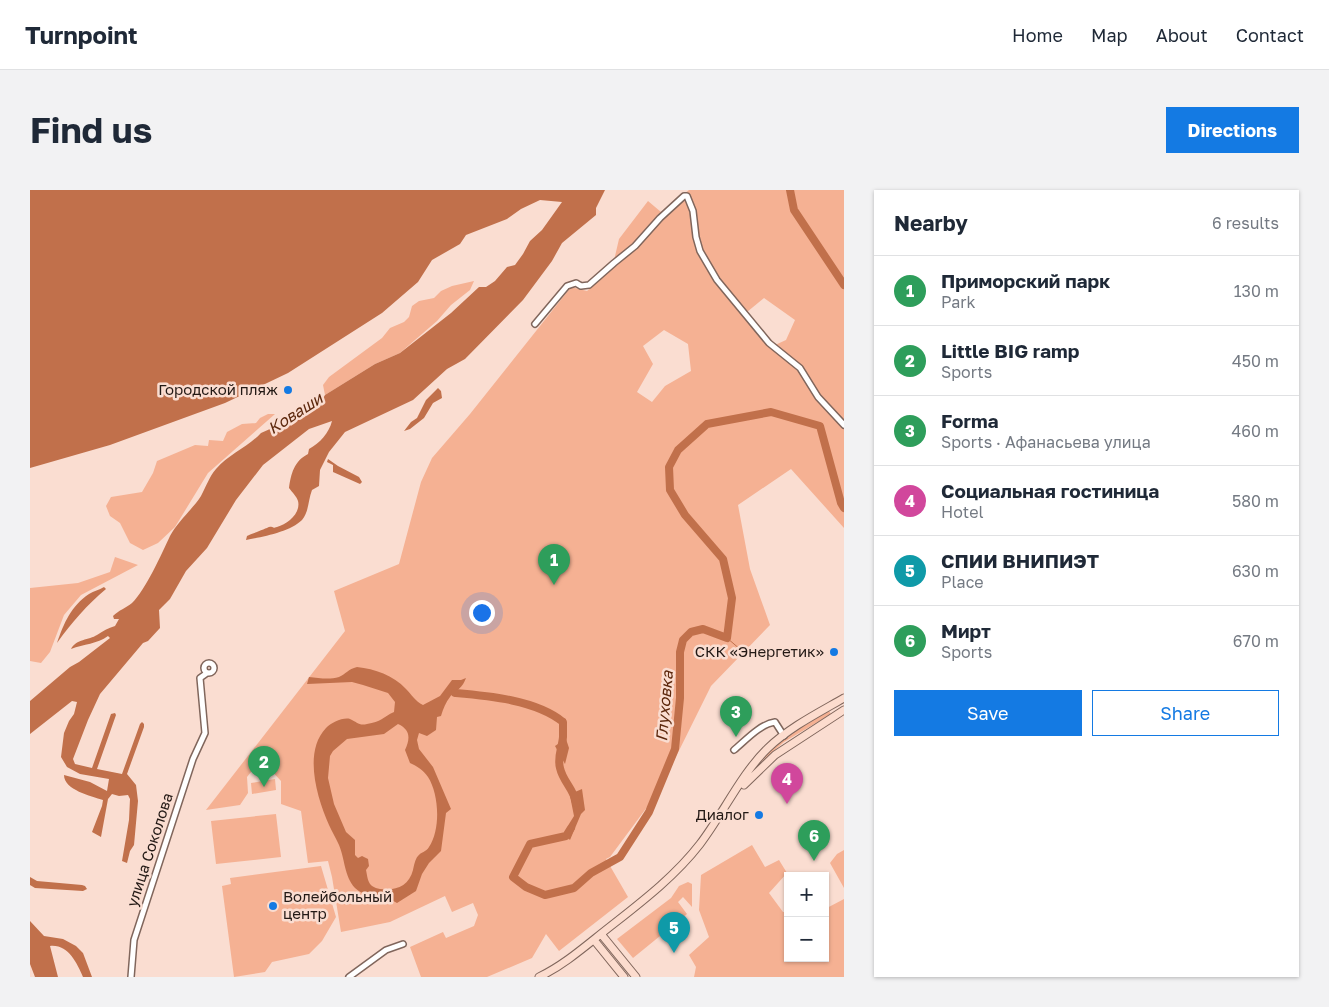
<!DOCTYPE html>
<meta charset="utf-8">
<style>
:root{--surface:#fff;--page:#f2f2f3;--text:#1f2937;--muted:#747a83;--line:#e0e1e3;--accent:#147ae3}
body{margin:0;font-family:"Golos Text",sans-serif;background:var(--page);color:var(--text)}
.controls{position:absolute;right:15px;bottom:15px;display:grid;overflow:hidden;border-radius:0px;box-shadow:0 1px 4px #0004}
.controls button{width:45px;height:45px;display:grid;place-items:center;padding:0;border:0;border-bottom:1px solid var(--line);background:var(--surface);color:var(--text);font:25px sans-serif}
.you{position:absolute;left:451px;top:422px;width:18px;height:18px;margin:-12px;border:4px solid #fff;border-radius:50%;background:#1a73e8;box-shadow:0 0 0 8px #1a73e833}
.badge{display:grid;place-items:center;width:32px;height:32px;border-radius:50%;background:var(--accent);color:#fff;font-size:16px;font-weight:700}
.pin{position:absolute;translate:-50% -41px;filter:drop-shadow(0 1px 2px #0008)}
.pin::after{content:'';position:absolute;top:26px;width:18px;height:15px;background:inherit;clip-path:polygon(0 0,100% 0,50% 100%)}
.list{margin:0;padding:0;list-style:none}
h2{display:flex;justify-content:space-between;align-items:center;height:65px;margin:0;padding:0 20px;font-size:21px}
h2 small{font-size:16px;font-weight:400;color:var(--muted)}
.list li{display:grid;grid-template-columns:32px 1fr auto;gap:15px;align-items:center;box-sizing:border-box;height:70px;padding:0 20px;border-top:1px solid var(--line)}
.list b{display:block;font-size:19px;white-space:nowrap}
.list p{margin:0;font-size:16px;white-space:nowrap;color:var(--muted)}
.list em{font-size:16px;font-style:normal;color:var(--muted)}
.actions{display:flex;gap:10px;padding:15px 20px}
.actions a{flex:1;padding:11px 0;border:1px solid var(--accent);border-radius:0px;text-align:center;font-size:18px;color:var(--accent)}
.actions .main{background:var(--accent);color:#fff}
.map{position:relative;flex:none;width:814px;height:787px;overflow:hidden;border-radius:0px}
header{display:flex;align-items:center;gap:30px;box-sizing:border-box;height:70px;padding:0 25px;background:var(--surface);border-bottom:1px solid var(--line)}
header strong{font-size:24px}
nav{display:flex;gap:28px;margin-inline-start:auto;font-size:18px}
.intro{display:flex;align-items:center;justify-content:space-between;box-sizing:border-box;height:120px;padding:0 30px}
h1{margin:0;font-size:35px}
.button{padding:12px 22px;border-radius:0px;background:var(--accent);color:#fff;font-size:18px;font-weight:700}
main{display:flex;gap:30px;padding:0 30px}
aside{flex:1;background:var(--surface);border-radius:0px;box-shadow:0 1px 4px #0004}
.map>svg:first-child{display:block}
.green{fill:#f5b193;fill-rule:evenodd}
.water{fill:#c1704b;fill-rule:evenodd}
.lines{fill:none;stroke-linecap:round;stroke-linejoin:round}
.stream{stroke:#c1704b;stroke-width:1}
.river{stroke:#c1704b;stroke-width:8}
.street-casing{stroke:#80665c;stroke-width:8}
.secondary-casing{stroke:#80665c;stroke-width:9}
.street{stroke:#fff;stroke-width:5}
.secondary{stroke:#fcdcce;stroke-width:7}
.poi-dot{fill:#147ae3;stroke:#faddd1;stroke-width:2}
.labels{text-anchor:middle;stroke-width:5;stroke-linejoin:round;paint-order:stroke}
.poi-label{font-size:15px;fill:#231915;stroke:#faddd1;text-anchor:end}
.street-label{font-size:15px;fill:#231915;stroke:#faddd1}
.water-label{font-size:16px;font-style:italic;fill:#5c270c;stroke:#faddd1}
</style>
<header>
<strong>Turnpoint</strong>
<nav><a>Home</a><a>Map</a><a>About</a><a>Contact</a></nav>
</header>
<div class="intro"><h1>Find us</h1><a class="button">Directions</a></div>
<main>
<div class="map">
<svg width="814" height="787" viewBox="0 0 814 787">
<rect width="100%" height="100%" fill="#faddd1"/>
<path class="green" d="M659,0H814V338L761,279L708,315L720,379L740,435L681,496L629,601L580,667L576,669L598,707L529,761L516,744L502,768L457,787H391L380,757L413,742L416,748L444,736L448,725L443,713L422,722L415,706L360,732L311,742L302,687L298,671L278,673L271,621L251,614V591L238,577H225L217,587L218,603L210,615L176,620L315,441L304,401L369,374L391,292L402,268L440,224L541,97L557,101L582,79L589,49L618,11L631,22ZM734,108L765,130L756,150L745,155L717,122ZM634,140L658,154L661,181L635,196L622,212L607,202L623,174L613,156Z
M444,91L440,100L421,115L407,131L370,163L345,174L295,205L293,195L299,187L352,148L360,138L374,132L379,127L382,116L389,111L404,108L411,101L422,96Z
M238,224H245L178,283L145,337L128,353L113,360L100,353L90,333L80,326L76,316L81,307L112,302L123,283L127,271L165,255L178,256L179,250L193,251L197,242L212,234L226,233L230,228Z
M85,367L108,375L51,405L34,425L20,462L11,473L0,471V398L48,393L80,382Z
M799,521L801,524L754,552L726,576C746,551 772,537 799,521Z
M245,589L246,600L222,604L221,593Z
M246,624L251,667L186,674L181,631Z
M789,630L797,651L786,655L778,636Z
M722,655L735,677L749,670L757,683L739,703L753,722H758V768H795V719L814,709V787H664L666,777L659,765L679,747L669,720L671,685Z
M814,660V698L800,673L807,664Z
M291,676L306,727L292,751L279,764L242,772L235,782L204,787L192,696L201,694L200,688Z
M658,692L662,694V717L653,707L648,712L657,724L603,768L587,749L641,708L649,696Z"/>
<path class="water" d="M0,0H575L566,18V25L532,53L522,71L493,110L435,169L417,179L383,210L315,242L299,262L290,280L289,296L282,300C278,310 279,322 272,330C260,342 232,347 216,350L217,346C219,345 237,338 239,337C245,336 241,339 247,337C258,334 271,323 268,311C267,307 262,302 259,298C261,284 264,271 278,264L279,259C290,253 299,243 302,231L279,239L233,275L206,310L177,358L156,381L140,409L129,420L130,438L118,451L113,453L70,504L58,530L43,569L45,574L62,578L81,524L85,523L86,525L67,579L92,584L110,534L112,532L114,534V537L97,584L106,595L108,611L104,655L100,661L97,673L92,671L99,630L100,609L98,605L89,606L82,604L78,609L71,647L62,642L72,616L73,610C61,606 34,600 34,585L60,592L77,601L79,589L50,584L37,577L31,567L34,543L39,531L44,524L47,512L42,511L0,544V511L40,477L49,472L80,448L78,446C67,454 54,454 41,459C46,449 59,450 67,445C73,441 78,438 85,436L89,429H84L83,426C89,420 96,418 102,413C115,401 132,363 140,346C148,331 162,320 171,306C176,297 179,287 186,279C199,264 218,257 231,243L287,218L295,205L345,174L370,163L421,123L449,97H456L465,91L477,77L485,75L493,64L500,51L512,40L532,12L510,10L491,19L477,29L436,45L430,54L402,70L388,92L352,123L258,183L195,213L80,255L0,278Z
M408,198L411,201L412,208L403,213L394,228L380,239L374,241L381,232L387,228L396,210Z
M298,269L308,276L329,287L332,292L330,294L303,282V275L297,272Z
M74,397L76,399C57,415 42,432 27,453C34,433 41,416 59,404C64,401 69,400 74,397Z
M327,477C345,479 363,485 376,499C382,505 385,511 393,515L410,506L422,490H431L436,488C431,501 426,499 420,507C416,512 413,519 411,526L407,527L406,540L397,546L389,543L387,550L389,559L403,577L421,619L416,623L411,661L399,673L392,684L386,701L367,713C363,711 358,708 353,707C343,705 333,706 325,698C314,686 315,669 309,655C306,648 302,642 299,635C287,608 273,562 296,538C301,533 313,527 320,529C327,532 329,536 337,534C351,532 353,527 364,522L365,512L358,503L333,495L322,492L277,494L279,487C289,488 299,490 309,487C316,484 318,479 327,477ZM368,534C381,540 380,549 375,560L380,573C387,576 393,580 398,587C409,604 411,639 399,657C396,662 391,662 388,666C385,669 384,676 383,680C379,696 366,701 350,699C338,697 338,690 336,680L339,676L338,669L332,666L328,668L325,665V650L316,642L304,614L298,588L300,566L303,561L317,549L354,544Z
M533,528L536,529L535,546L539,558L535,574L525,556L531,552L530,547L534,541Z
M538,596L545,602L552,599L555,620L551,624L540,650L536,646L539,634L544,626Z
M0,687L7,691L52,695L55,696L57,699L53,701L5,698L0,695Z
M0,731L14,746L33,749L46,756L53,763L62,787H53C47,773 38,754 20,756L28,787H5L0,774Z"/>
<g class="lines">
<path class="stream" d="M697,448L718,466"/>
<path class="river" d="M760,0L764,20L814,95
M425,503C459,506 506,510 533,532C533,537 533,542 533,547C532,558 527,567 530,578C533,592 544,599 546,613
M541,638L536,646L500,654L483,687L496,697L515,705L544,698L561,683L590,667L619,622L645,559L650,508V462L653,450L661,442L673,439L697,448L702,408L693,369L655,325L640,300L639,277L648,260L677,234L741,222L790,236L811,313L814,318"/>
<defs>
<path id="street" d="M505,134L537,96L546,93L551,96L559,95L584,73L605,56L630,28L654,6H657L663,21L666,47L670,61L687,90L739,153L770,178L788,207L814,235
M174 478a5 5 0 1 1 10 0a5 5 0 1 1-10 0Z
M704,560C715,551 730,534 745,532L754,546
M101,787L104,750L163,569L175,543L170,488L177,483
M319,787L356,760L373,754"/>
<path id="secondary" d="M714,595L745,565L814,520
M571,744L606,787
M564,750L594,787
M509,787C532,776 552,759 572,743C606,716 643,689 670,654C693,624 711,584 738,558C760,537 788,523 814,508"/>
</defs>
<use href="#street" class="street-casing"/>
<use href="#secondary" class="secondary-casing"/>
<use href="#street" class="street"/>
<use href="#secondary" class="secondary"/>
</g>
<g class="poi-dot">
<circle cx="258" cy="200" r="5"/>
<circle cx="804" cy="462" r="5"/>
<circle cx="729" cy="625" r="5"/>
<circle cx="243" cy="716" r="5"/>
</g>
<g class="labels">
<g class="poi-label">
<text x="248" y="205">Городской пляж</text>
<text x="794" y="467">СКК «Энергетик»</text>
<text x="719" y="630">Диалог</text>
<text x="253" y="712" text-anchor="start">Волейбольный<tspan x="253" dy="17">центр</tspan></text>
</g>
<g class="street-label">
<text transform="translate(120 660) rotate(-72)" y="5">улица Соколова</text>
</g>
<g class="water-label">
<text transform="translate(265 223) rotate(-33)" y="6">Коваши</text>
<text transform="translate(634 516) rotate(-85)" y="6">Глуховка</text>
</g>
</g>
</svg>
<div class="controls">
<button>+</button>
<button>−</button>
</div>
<div class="you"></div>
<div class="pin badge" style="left:524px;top:395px;background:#2e9e5b">1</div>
<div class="pin badge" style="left:234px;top:597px;background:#2e9e5b">2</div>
<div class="pin badge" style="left:706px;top:547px;background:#2e9e5b">3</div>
<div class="pin badge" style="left:757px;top:614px;background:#d1479c">4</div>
<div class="pin badge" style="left:644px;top:763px;background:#0f9aa8">5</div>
<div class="pin badge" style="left:784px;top:671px;background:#2e9e5b">6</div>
</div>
<aside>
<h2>Nearby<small>6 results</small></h2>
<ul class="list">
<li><span class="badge" style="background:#2e9e5b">1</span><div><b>Приморский парк</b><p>Park</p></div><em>130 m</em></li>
<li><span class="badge" style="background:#2e9e5b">2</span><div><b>Little BIG ramp</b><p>Sports</p></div><em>450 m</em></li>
<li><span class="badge" style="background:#2e9e5b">3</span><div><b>Forma</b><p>Sports · Афанасьева улица</p></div><em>460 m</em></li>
<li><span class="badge" style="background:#d1479c">4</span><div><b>Социальная гостиница</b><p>Hotel</p></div><em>580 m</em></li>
<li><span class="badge" style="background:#0f9aa8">5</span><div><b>СПИИ ВНИПИЭТ</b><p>Place</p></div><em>630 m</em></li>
<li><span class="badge" style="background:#2e9e5b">6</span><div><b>Мирт</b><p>Sports</p></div><em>670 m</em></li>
</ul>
<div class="actions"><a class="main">Save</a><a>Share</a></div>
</aside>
</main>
